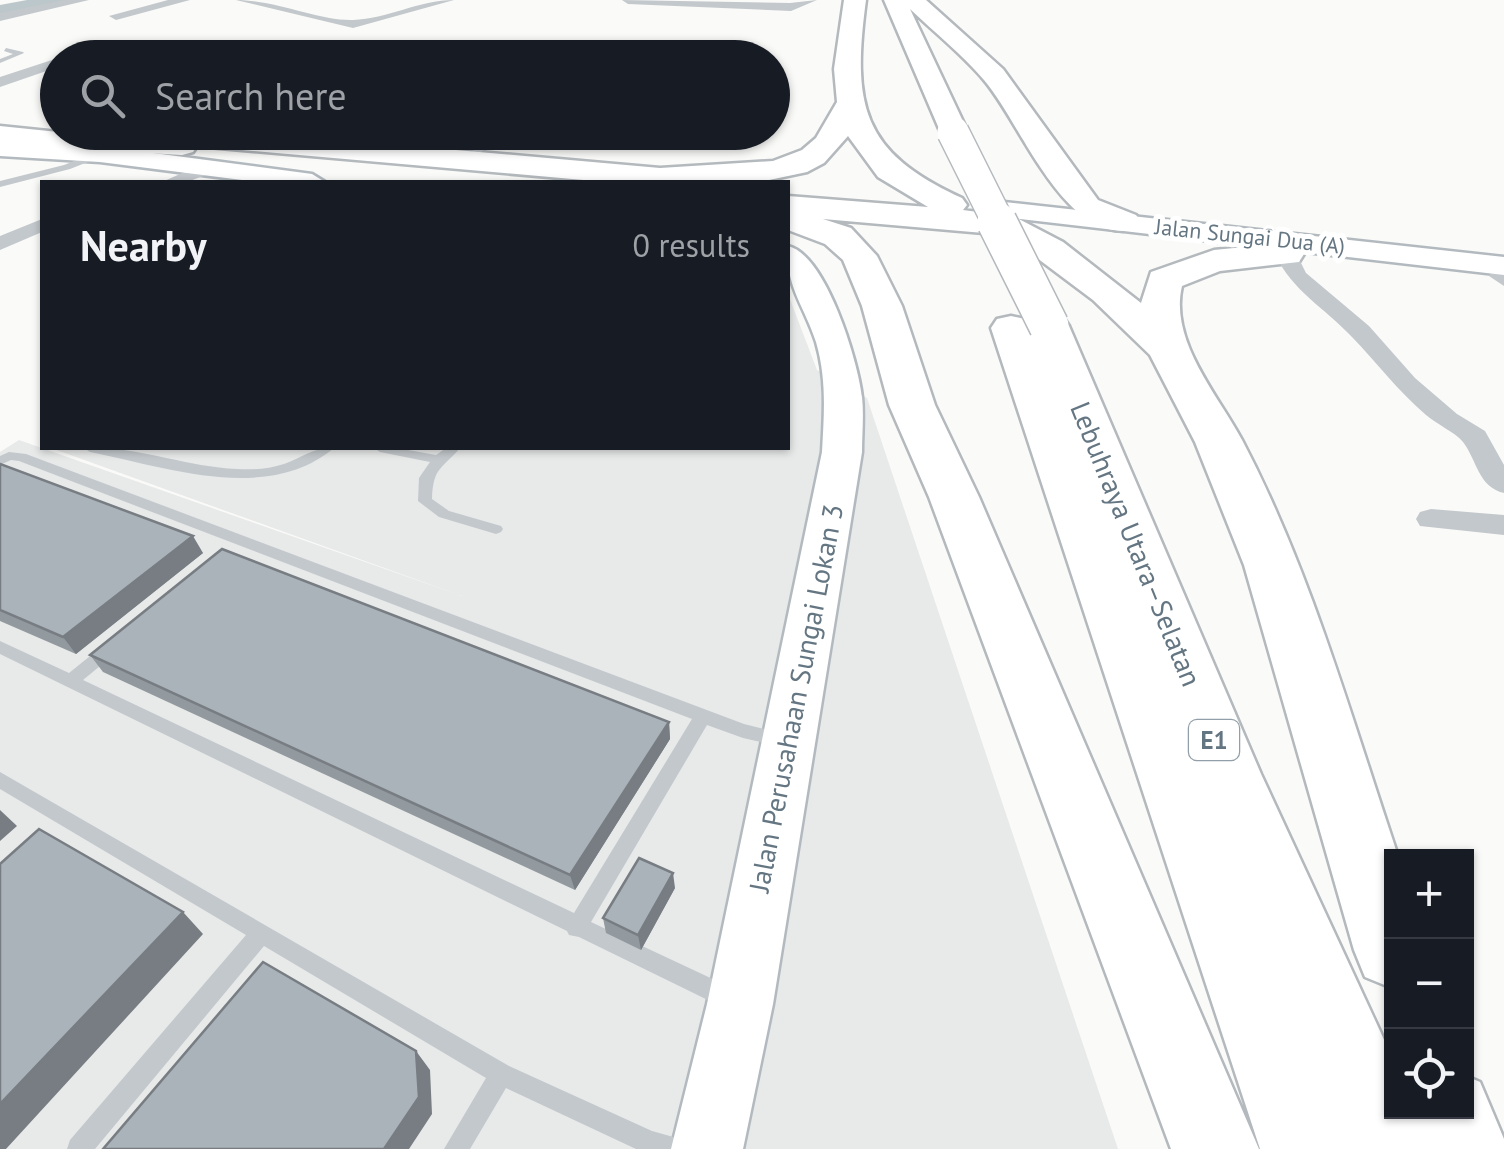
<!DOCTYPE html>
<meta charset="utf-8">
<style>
:root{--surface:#171b24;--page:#20242c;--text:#f1f3f6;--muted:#9ea1a6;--line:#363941}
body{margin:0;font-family:"PT Sans",sans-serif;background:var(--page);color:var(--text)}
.controls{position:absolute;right:30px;bottom:30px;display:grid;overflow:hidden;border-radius:0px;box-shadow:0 2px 8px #0004}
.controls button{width:90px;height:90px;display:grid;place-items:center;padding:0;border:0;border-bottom:2px solid var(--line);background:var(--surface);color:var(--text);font:50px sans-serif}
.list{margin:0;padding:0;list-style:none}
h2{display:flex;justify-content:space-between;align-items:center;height:130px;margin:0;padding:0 40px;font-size:42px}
h2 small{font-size:32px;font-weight:400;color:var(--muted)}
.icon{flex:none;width:55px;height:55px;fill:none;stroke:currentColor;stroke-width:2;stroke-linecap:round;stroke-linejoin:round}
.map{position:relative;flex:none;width:1504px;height:1149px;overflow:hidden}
.search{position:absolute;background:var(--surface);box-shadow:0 2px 8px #0004;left:40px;top:40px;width:750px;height:110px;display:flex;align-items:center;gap:25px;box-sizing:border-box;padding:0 35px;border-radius:55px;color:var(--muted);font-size:38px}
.panel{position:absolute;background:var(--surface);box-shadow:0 2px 8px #0004;left:40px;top:180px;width:750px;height:270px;border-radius:0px}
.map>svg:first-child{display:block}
.built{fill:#e8e9e9}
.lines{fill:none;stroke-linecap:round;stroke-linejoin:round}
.river{fill:#bbc7cb;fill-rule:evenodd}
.secondary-casing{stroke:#b3babf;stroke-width:5}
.motorway-casing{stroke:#b4b9bd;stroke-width:5}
.service{fill:#c3c8cc;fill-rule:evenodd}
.minor{fill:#c3c8cc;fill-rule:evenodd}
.secondary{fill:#fff;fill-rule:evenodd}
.motorway{fill:#fff;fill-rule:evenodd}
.motorway-bridge-far1-casing{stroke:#b4b9bd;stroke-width:34;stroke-linecap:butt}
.motorway-bridge-casing{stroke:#b4b9bd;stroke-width:42;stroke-linecap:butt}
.motorway-bridge-far1{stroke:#fff;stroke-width:31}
.motorway-bridge{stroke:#fff;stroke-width:39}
.wall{fill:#929a9f}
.shaded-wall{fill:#777d82}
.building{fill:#aab3b9;stroke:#777d82;stroke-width:2.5}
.labels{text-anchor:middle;stroke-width:10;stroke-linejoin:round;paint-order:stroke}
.far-street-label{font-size:22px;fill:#657683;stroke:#fff}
.shield{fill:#fff;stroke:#939fa8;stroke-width:2.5}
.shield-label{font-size:25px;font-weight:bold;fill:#657683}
.street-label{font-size:28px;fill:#657683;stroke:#fff}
</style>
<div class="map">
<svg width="1504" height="1149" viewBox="0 0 1504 1149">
<rect width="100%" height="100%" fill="#fafaf8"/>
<path class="built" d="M788,294L817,370L867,398L1118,1149H0V452L19,440L462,596L51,448H788Z"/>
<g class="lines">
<path class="river" d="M27,0H70L60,6L0,17V5Z"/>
<defs>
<path id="secondary" d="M0,142L100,146L312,174L325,182H257L100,162L0,156Z
M995,201L1504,257V275L985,215L981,209Z
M788,246C826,255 858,361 862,397C864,415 862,434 862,452L773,1004L743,1149H671L707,1004L822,452C824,414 827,380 816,342C804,305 785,286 788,246Z"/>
<path id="motorway" d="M844,0H866C852,105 861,152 962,198L967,205L963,210L1015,217L1063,242L1141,303L1151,272L1214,250L1286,243L1299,246L1304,254L1299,262L1220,271L1182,286C1169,341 1218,395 1242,440C1311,571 1351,717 1398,856H1392V988L1365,977L1354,950L1244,565L1195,442L1150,355L1093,300L1037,258L995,234L823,219L851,228L877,256L902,306L935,405L979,497L1259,1149H1171L929,497L889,405L862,306L843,260L825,244L788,230V196L928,207L878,177L848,136L824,163L807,172L759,182H606L197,146L193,152L182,155L0,144V126L58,132H251L660,168L773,161L802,150L816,138L837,102L834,69Z
M884,0H926L1003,69L1098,200L1136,215L1141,222L1136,229C1065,247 1022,124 984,80C962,54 934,32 910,9L968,132L963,138H943Z
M1049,314L1063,317L1069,326L1261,774L1392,1057V1112H1466V1076L1480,1082L1504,1139V1149H1260L991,328L997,319L1011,316L1025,319L1029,325L1035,317Z"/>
</defs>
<use href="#secondary" class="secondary-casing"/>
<use href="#motorway" class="motorway-casing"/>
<path class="service" d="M6,48L23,52L24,53L0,63V59L13,54L4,51Z
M433,132H443L407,158H401V154Z
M486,142L493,144L464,163L457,161Z
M100,151L103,152V156L70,169L0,187V181L64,165Z
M84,448C134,445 186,467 237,469C253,470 269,469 284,464C303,457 314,447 334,448C267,504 166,467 90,452Z
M374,448H397L436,455L446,448H460C442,469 433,467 432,499L449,511L501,526L503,529L501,532L496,534L439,517L418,501L419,478L430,462L380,452Z
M9,452L26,454L744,724L789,735L792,740L789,745L783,747L743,738L707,725L591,922L734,989L737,997L734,1005L726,1008L718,1005L579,937L569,935L567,931L0,654V641L69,673L105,644H117L119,648L117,652L83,680L574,913L692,719L19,461L11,460L0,465V456Z
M0,772L509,1066L652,1131L684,1140L687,1149H636L506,1088L470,1149H444L486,1078L264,946L95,1149H67L70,1140L246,935L0,789Z"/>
<path class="minor" d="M64,0H89L0,21V13Z
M168,0H190L116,20L109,16Z
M236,0C276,0 319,21 353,20C387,19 419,0 454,0L353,28Z
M622,0L790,3L817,0L791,11L628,4Z
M58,58V67L0,87V77Z
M207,162L214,164V172L187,182H162Z
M42,219V232L0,250V236Z
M1286,248L1294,249L1306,273L1369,326L1415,378L1457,414L1485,431L1504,465V493C1478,487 1477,460 1463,442C1455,432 1436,424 1426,415C1398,391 1377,363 1352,337C1325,308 1292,291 1275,254Z
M1504,270V286L1489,276L1492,271Z
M1431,509L1504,515V535L1420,526L1416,519L1420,512Z"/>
<use href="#secondary" class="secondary"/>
<use href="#motorway" class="motorway"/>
<defs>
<path id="motorway-bridge-far1" d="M953,132L999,224"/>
<path id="motorway-bridge" d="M997,222L1049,326"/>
</defs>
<use href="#motorway-bridge-far1" class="motorway-bridge-far1-casing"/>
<use href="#motorway-bridge" class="motorway-bridge-casing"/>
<use href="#motorway-bridge-far1" class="motorway-bridge-far1"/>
<use href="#motorway-bridge" class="motorway-bridge"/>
</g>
<path class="wall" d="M0,464L203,553L76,654L0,621Z
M90,655L669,722L670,739L575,890L103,672Z
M675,888L641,950L606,933L603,918Z"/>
<path class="shaded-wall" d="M193,536L203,553L76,654L63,637Z
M669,722L670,739L575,890L570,875Z
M0,810L17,826L0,841Z
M673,873L675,888L641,950L638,935Z
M183,912L203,934L6,1149H0V1104Z
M416,1051L430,1070L432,1114L409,1149H384Z"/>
<path class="building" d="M0,464L193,536L63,637L0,610Z
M222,549L669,722L570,875L90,655Z
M39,829L183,912L0,1104V864Z
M639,858L673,873L638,935L603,918Z
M263,962L416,1051L419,1097L384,1149H103Z"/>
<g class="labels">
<g class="far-street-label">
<text transform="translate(1250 236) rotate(6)" y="8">Jalan Sungai Dua (A)</text>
</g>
<rect class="shield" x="1189" y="720" width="50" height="40" rx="8"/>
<g class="shield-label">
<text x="1214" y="749">E1</text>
</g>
<g class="street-label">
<text transform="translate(1136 544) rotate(68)" y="10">Lebuhraya Utara–Selatan</text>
<text transform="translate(796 698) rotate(-79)" y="10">Jalan Perusahaan Sungai Lokan 3</text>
</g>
</g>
</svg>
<div class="controls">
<button>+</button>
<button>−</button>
<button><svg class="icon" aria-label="locate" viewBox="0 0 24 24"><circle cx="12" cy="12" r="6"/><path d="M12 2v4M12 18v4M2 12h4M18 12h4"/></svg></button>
</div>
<div class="search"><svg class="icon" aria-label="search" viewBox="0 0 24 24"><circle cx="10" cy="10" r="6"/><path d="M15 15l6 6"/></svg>Search here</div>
<section class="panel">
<h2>Nearby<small>0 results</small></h2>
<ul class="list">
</ul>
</section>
</div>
